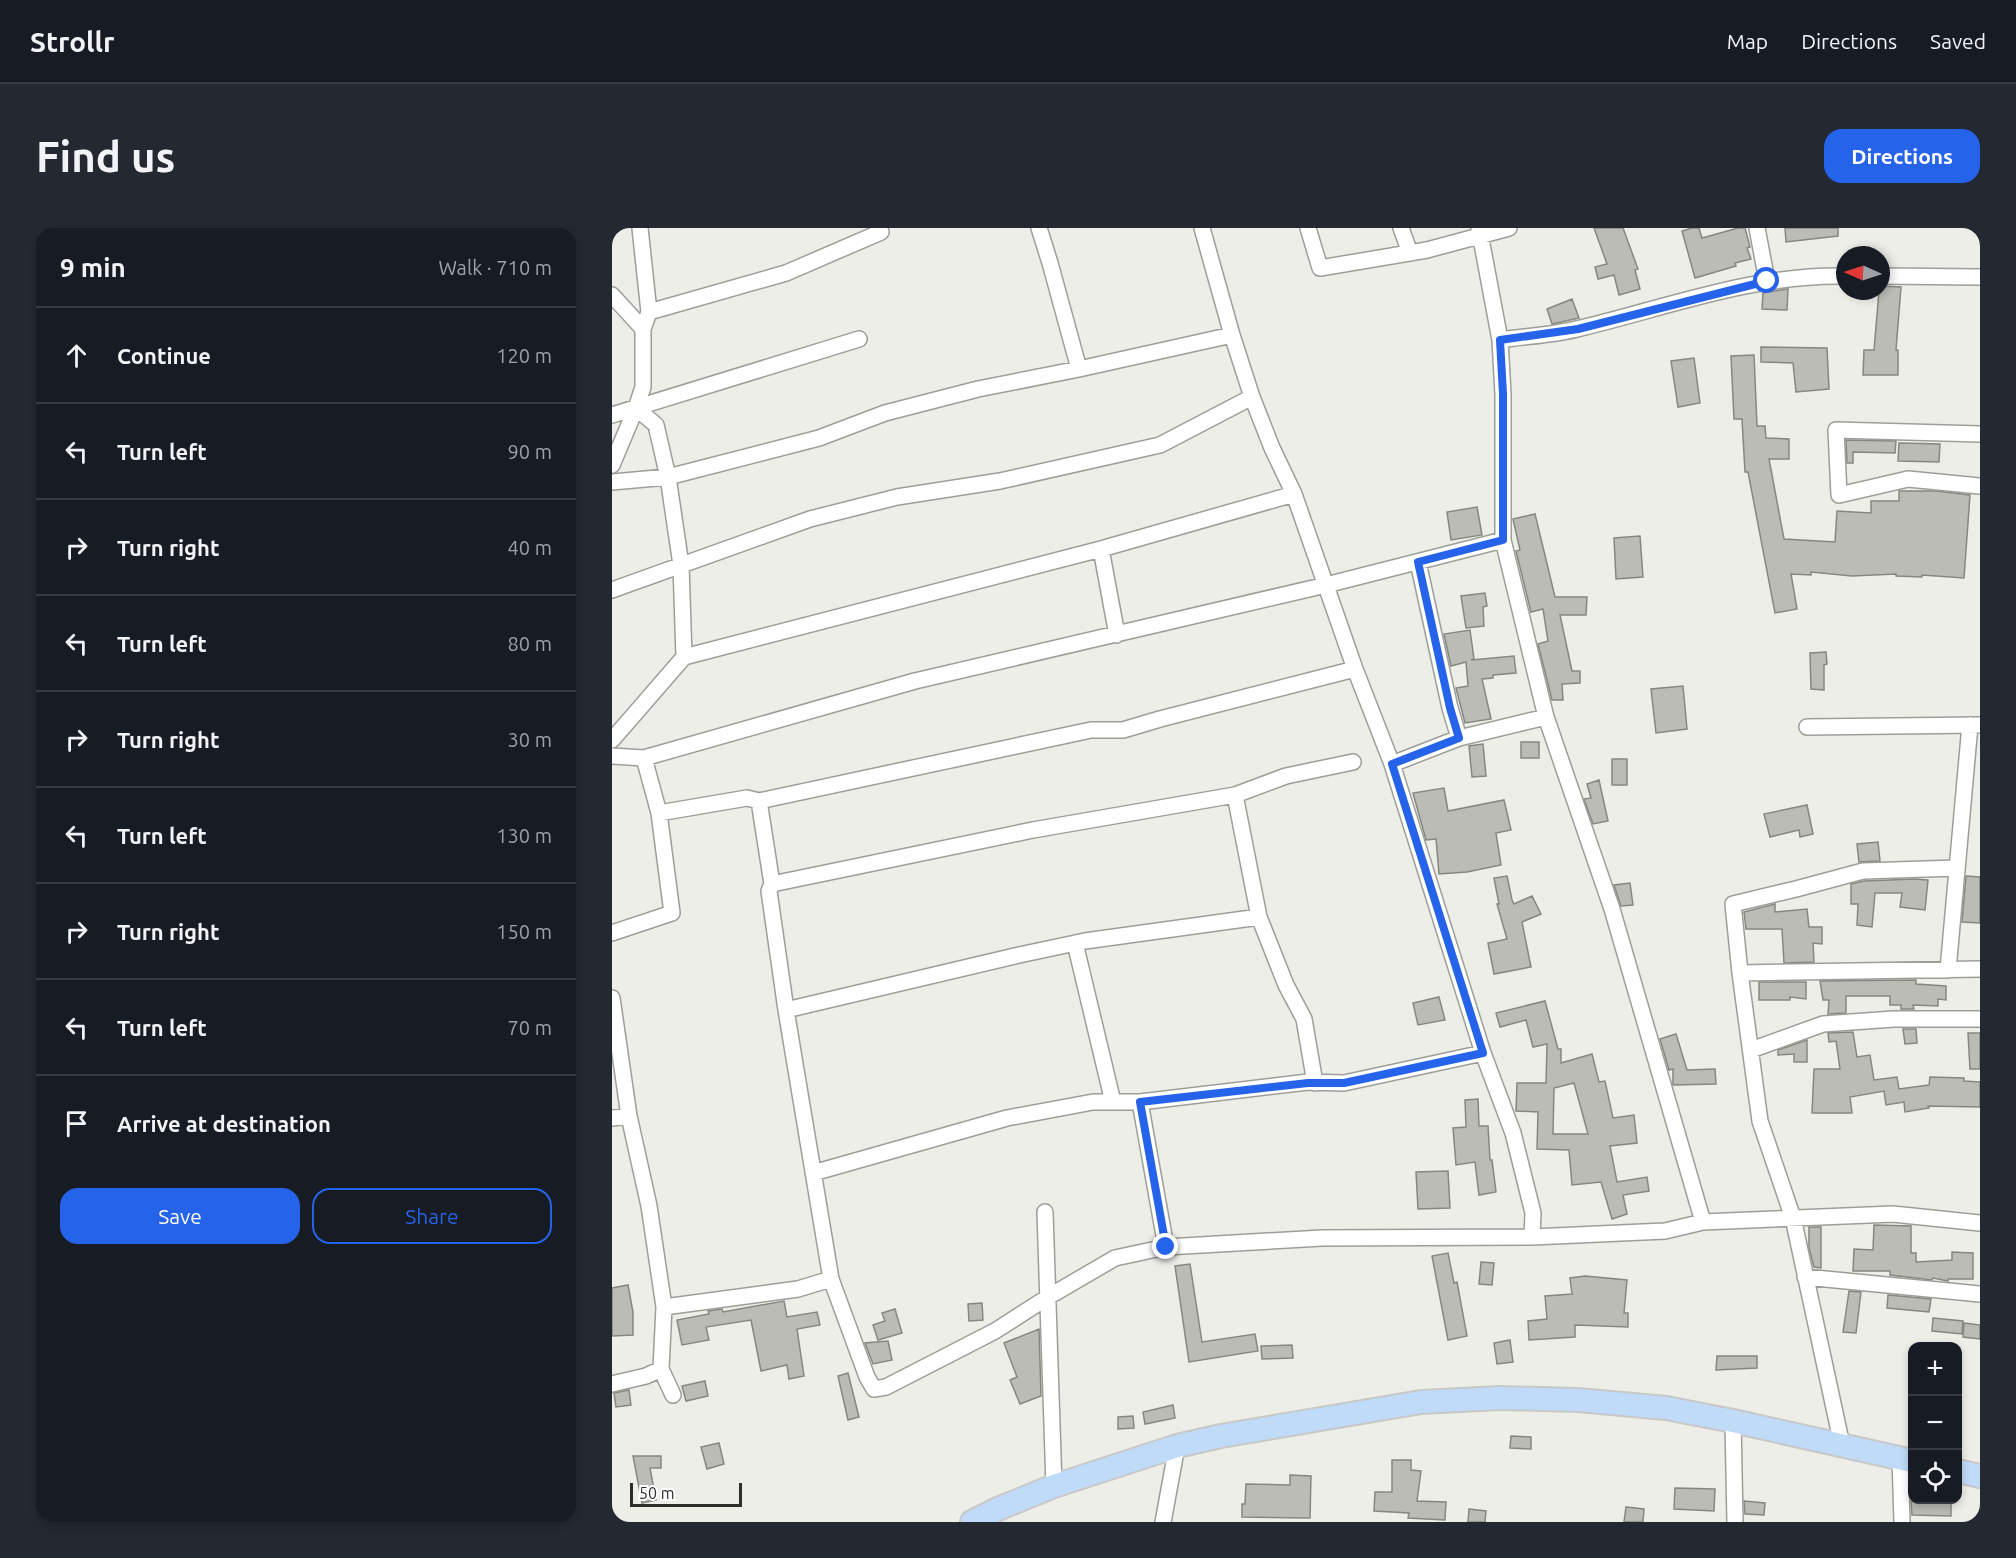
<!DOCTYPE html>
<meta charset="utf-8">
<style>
:root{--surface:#171b24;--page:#242831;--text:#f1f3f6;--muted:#9ea1a6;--line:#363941;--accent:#2563eb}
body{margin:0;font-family:Ubuntu,sans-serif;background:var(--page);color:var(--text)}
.controls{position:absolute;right:18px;bottom:18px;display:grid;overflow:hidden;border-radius:12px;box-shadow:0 3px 9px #0003}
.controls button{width:54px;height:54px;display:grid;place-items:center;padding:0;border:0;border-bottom:2px solid var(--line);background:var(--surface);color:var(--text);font:30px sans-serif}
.compass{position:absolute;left:1224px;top:18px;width:54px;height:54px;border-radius:50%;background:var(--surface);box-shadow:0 3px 9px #0003;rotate:273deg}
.scale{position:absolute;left:18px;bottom:15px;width:112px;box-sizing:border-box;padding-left:6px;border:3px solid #2d2d2b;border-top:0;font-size:16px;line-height:21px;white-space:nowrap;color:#2d2d2b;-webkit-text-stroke:4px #fff;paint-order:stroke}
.stop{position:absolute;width:18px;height:18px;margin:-14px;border:4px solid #2563eb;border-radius:50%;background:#fff}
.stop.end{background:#2563eb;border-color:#fff;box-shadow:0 2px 6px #0008}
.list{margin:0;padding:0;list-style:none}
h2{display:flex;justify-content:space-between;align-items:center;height:78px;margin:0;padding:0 24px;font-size:26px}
h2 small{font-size:20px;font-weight:400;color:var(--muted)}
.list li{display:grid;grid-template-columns:39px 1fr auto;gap:18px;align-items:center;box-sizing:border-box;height:96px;padding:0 24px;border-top:2px solid var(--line)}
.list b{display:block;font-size:22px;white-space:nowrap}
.list em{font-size:20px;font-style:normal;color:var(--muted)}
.actions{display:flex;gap:12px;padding:18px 24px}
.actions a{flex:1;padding:14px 0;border:2px solid var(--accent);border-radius:18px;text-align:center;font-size:21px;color:var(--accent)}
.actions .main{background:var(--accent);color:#fff}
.icon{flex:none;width:33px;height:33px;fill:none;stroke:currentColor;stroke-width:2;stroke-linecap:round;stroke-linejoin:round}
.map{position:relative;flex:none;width:1368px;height:1294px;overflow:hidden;border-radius:18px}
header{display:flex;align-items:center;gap:36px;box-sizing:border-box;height:84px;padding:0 30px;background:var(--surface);border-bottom:2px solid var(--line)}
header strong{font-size:28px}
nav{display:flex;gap:33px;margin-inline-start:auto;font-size:21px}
.intro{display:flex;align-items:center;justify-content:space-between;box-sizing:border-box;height:144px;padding:0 36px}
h1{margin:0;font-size:42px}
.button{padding:15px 27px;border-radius:18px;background:var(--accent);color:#fff;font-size:21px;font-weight:700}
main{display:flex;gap:36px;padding:0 36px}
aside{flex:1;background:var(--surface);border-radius:18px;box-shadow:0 3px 9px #0003}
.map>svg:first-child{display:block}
.building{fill:#bcbcb7;stroke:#878782;stroke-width:1.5;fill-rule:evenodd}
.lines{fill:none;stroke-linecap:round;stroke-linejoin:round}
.minor-casing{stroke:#9e9e99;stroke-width:18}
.primary-casing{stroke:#c8c8c8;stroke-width:26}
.minor{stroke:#fff;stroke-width:15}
.primary{stroke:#bfdbf7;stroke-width:22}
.route{stroke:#2563eb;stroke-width:8}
</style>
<header>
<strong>Strollr</strong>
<nav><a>Map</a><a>Directions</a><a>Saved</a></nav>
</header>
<div class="intro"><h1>Find us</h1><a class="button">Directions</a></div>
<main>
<aside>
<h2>9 min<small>Walk · 710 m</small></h2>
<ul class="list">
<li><svg class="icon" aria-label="ahead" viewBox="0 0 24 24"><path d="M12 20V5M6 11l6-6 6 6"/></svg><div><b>Continue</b></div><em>120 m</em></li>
<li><svg class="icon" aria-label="left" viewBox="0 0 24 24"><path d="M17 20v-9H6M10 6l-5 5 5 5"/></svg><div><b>Turn left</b></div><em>90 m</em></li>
<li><svg class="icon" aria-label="right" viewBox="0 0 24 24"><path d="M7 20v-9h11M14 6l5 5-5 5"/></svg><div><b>Turn right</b></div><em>40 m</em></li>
<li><svg class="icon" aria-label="left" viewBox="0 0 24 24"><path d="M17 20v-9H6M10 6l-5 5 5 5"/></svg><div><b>Turn left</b></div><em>80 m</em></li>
<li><svg class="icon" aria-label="right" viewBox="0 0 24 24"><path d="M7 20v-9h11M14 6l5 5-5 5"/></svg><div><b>Turn right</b></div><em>30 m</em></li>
<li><svg class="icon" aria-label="left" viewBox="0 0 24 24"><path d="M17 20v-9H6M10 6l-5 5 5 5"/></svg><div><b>Turn left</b></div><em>130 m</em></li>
<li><svg class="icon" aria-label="right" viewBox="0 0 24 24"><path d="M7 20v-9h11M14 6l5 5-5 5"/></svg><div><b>Turn right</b></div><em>150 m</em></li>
<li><svg class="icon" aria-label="left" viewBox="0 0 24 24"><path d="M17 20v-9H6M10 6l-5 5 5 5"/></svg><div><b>Turn left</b></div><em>70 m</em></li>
<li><svg class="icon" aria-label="arrive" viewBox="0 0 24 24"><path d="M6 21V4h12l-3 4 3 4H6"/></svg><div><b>Arrive at destination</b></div></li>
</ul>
<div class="actions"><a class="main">Save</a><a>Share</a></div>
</aside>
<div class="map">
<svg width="1368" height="1294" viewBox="0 0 1368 1294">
<rect width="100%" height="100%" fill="#eeeee9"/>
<path class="building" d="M982,0H1011L1026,41L1023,42L1028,61L1007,67L1002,47L986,51L983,39L995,36Z
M1080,0H1087L1090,10L1126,0H1133L1138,19L1135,20L1139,31L1123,35L1124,38L1083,50L1070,3Z
M1173,0H1226V8L1174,14Z
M1269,58L1289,59L1284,122H1286V147H1251L1252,122H1262L1267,63H1269Z
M1176,61L1175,82L1150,81L1151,65Z
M960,71L967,90L940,96L935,81Z
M1149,119L1215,120L1217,161L1184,164L1181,135L1149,134Z
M1142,127L1145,198H1153L1154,210L1177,211V231H1157L1172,311L1223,314L1225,283L1259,285V273H1287V263H1324L1358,267L1352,350L1310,347V349L1284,348V346L1240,348L1199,344V347L1179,346L1185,381L1163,385L1136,244H1133L1130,191H1122L1119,128Z
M1082,130L1088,175L1066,179L1059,133Z
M1234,212L1284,213L1283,225L1241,224V235H1235Z
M1287,215L1328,216L1327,234L1286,233Z
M865,279L870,307L839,312L835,284Z
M923,286L943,369H975L974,387H948L960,443H968V455L950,456L951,472H940L926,416L936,413L931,381L919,384L904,323L908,322L901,291Z
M1028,308L1031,349L1004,351L1002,310Z
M873,365L875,378L871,379L872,398L854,400L849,368Z
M858,402L862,431L859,432L902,428L904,445L881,447V450L870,451L879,491L853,495L844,460L856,458L854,434L839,438L832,406Z
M1214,424L1215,436L1212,437V462L1199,461L1198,425Z
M1071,458L1075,501L1044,505L1039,461Z
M909,514H927V530H909Z
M871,516L874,548L860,549L857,518Z
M1000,531H1015V557H1000Z
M987,552L996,593L981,596L972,571L979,570L975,556Z
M832,560L836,583L892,572L899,602L884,605L889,637L855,644L827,646L824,611L814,612L801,565Z
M1195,577L1201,606L1188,609L1187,602L1158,609L1152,586Z
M1266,614L1268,633L1247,634L1245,616Z
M895,648L900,672L902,676L920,668L929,686L910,694L919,739L882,746L876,715L895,711L885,676H887L882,650Z
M1354,648L1368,649V695L1350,694Z
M1303,651L1316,652L1313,682L1288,679L1290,665H1263L1260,699L1245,697L1246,676H1239V656L1252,653Z
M1018,655L1021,677L1009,678L1002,657Z
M1163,676V684L1195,681L1197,699H1210V716L1201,715L1202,734L1172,735L1170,701H1134L1132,684Z
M1304,752V756L1334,758V772L1326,771V778L1301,777L1302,781H1289V777H1278V768H1234V785L1216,786L1217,772H1211L1208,753Z
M1147,754H1194V771L1178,769V772H1147Z
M827,769L833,792L806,797L801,775Z
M933,773L946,821H949V835L980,826L987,854L993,853L1001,890L1022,887L1025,915L998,918L1005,954L1035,949L1037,963L1011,967L1015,986L1000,991L989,954L960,957L957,922L925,921L926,884L904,883L905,855H934L935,816L921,819L914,792L888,799L884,785ZM962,855L976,906H941L942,860Z
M1291,801H1304L1305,815L1293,816Z
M1241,804L1245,829L1258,827L1262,852L1285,849L1287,861L1317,857L1318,849L1352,850V853L1368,854V879L1316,878L1317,880L1293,884L1292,874L1274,877L1272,863L1238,869L1240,885H1200L1202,841H1228L1224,813L1217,814L1216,805Z
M1356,805H1368V841H1358Z
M1064,806L1075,842L1103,841L1104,856L1061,857V841L1057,842L1048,811Z
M1195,812V834H1182V826L1166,827V822Z
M866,871L867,898H876L878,932H880L884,964L867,967L863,934L844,937L841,900L854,899L853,872Z
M836,943L838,980L806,981L804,944Z
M1262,997L1299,998V1025H1304V1034L1340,1032V1024L1361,1025V1051H1336V1053L1321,1050L1320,1052L1278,1047V1043H1241L1242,1021L1261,1022Z
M1197,999H1209V1040L1202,1039L1197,1020Z
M836,1025L842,1055L845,1054L855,1108L836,1112L820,1028Z
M869,1034L882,1035L880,1057L867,1056Z
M578,1036L590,1114L643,1106L646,1123L577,1134L563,1038Z
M973,1048L1015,1052L1012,1085H1016V1099L963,1097V1109L917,1112L916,1093L935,1091L933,1068L960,1066L958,1050Z
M16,1057L21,1084V1107L0,1108V1060Z
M1237,1063L1249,1064L1244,1105L1231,1104Z
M1276,1067L1319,1071L1317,1084L1275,1080Z
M172,1073L175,1089L205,1084L208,1097L185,1101L192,1148L177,1151L175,1137L149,1143L139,1092L94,1099L97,1112L70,1117L65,1092L97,1086L96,1083L110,1081L111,1084Z
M370,1075L371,1092L357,1093L356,1076Z
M283,1081L290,1105L266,1112L261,1097L273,1093L270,1085Z
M1321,1090L1351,1093L1350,1106L1320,1103Z
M1352,1095L1368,1097V1111L1351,1109Z
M427,1101L429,1168L408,1176L398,1152L405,1149L392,1115Z
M898,1112L901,1134L885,1136L882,1115Z
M276,1113L280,1132L261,1136L253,1115Z
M680,1117L681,1130L650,1131L649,1118Z
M1105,1128H1145V1140L1104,1142Z
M236,1145L247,1189L236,1192L226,1148Z
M93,1153L96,1168L74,1173L70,1158Z
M17,1162L19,1177L4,1179L2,1165Z
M561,1177L563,1190L533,1196L531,1184Z
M521,1188L522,1200L506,1201V1189Z
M899,1208L919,1209V1221L898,1220Z
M107,1215L112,1236L95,1241L89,1219Z
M21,1228H49V1240H38L44,1272L30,1275Z
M780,1232H799V1242L809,1243L805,1273L834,1274L833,1292L796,1290L797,1285L762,1283L763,1264H780Z
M678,1247L699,1248L698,1290L630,1289V1276H633L634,1256L678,1257Z
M1063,1260L1103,1261L1102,1283L1062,1281Z
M1132,1273L1153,1275L1152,1287L1133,1286Z
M1299,1273L1306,1275H1339V1288L1300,1287Z
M1014,1279L1032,1281L1031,1294H1012Z
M857,1281L874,1283L873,1294H856Z"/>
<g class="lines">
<defs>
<path id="minor" d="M427,0L438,35L467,141
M590,0L620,107L640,169L660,220L682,266L743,441L780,536L871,825L901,905L921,985L920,1009
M696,0L708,40L815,22L897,0
M789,0L798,25
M867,0L888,112L891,166V312L934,489L1000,681L1091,994
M1145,0L1155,53
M1269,48L1368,49
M0,67L31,101
M37,84L174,45L269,4L267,0
M888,112C915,108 943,107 969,100C1056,79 1143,46 1233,48
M24,180L44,197L56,249L69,337L72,429
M0,187L247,111
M1368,206L1224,202L1227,267L1296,251L1368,258
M0,237L24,180L31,159V101L37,84L28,0
M0,254L56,249L207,210L273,185L366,161L467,141L620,107
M489,321L505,407
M806,334L838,480L847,510
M0,362L198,291L285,269L388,253L548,217L640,169
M1195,499L1368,497
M0,512L72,429L489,321L682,266
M0,528L32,530L303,453L714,357L891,312
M780,536L847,510L934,489
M623,567L647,689L674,757L692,791L703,855
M147,573L160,656L157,663L174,782L219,1051L255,1149L262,1161L274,1159L383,1103L436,1069L503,1030L554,1019L710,1010L920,1009L1053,1003L1091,994L1281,986L1368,995
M47,585L135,570L147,573L479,502H511L548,491L743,441
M160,656L421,602L623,567L674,548L741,534
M0,705L60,685L47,585L32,530
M463,715L501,874
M1336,742L1358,497
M1128,745L1368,741
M0,770L17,888L37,978L52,1079L49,1141L61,1167
M174,782L407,727L473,713L647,689
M1139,822L1211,796L1282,791H1368
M528,874L554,1019
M0,890L17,888
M201,945L395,890L481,874H528L696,854L732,855L871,825
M433,984L442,1258
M1193,1049L1368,1066
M52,1079L186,1061L219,1051
M0,1156L34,1148L49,1141
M1121,1193L1123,1294
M1230,1217L1181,990L1148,893L1128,745L1121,676L1184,661L1251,643L1345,640
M1288,1230L1290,1294
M551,1294L565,1218"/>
<path id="primary" d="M1346,1243L1368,1248
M360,1294L388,1280L442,1258L565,1218L609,1208L809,1174L888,1170L966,1172L1054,1180L1121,1193L1300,1233"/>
</defs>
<use href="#minor" class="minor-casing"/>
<use href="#primary" class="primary-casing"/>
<use href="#minor" class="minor"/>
<use href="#primary" class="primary"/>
</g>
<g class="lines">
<path class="route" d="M554,1019L528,874L696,855H732L871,825L780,536L847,510L838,480L806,334L891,312V166L888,112L966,101L1155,53"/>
</g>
</svg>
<div class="controls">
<button>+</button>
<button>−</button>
<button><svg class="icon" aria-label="locate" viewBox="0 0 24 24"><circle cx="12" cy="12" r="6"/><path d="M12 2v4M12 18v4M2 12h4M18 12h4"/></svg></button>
</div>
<svg class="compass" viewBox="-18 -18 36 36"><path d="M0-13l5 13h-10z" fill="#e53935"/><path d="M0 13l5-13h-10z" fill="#9ea1a6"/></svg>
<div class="scale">50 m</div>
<div class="stop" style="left:1155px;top:53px"></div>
<div class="stop end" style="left:554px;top:1019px"></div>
</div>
</main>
